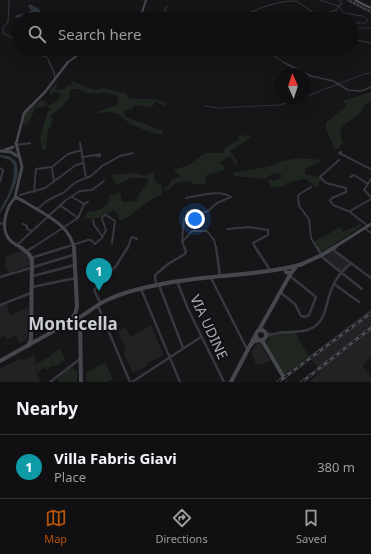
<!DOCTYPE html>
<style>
:root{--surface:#101012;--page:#1e1e20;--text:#f1f3f6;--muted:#9c9d9f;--line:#303032;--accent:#b45309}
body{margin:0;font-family:"Noto Sans",sans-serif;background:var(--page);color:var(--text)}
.compass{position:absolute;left:275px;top:68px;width:36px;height:36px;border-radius:50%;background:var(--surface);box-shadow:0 4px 16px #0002;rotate:357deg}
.you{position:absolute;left:195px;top:219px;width:14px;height:14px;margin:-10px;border:3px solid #fff;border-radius:50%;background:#1a73e8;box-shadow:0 0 0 6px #1a73e833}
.badge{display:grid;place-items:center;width:26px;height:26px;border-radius:50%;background:var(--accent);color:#fff;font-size:13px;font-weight:700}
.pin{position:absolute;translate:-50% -33px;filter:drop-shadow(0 1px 2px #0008)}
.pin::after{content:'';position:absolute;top:21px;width:14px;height:12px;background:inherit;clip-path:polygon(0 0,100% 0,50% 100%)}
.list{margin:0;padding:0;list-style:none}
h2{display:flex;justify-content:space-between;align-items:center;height:52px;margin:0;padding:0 16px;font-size:17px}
h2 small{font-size:13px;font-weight:400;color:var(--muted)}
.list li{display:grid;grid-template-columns:26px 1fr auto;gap:12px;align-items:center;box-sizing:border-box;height:64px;padding:0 16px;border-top:1px solid var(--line)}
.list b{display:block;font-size:15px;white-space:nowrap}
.list p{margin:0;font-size:13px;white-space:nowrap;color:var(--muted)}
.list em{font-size:13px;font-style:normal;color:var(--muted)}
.icon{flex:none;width:22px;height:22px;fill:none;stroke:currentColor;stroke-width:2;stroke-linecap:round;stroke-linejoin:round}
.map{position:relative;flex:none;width:371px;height:382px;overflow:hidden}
.search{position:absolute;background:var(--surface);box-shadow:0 4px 16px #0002;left:12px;right:12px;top:12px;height:44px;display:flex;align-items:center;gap:10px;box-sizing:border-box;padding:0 14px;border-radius:22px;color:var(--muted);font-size:15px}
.sheet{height:116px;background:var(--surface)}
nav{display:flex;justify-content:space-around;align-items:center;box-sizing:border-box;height:56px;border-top:1px solid var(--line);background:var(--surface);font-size:11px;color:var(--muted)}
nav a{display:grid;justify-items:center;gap:2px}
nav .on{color:var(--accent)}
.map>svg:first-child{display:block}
.built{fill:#222225}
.green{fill:#1e261f}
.water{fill:#2c353c}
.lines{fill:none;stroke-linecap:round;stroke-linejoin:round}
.stream{stroke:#2c353c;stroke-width:1}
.secondary-tunnel{stroke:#333438;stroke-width:4;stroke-dasharray:4 2;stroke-linecap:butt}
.street-far3{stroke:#37383d;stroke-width:1}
.street-far2{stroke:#37383d;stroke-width:1.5}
.street-far1{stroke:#37383d;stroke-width:2}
.street{stroke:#37383d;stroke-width:2.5}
.secondary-far3{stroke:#45474d;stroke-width:2}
.secondary-far2{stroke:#45474d;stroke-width:2.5}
.secondary-far1{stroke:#45474d;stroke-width:3}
.secondary{stroke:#45474d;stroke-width:4}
.primary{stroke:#53555c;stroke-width:2}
.rail-far1-casing{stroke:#4a4c52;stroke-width:2}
.rail-casing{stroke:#4a4c52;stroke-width:3}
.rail-far1{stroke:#111113;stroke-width:1;stroke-dasharray:2;stroke-linecap:butt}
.rail{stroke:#111113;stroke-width:1.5;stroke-dasharray:4;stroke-linecap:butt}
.labels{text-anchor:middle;stroke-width:4;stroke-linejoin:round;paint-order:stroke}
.near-street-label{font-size:14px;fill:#a8adb8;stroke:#111113}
.near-quarter-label{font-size:17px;font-weight:bold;fill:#c9ccd4;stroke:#111113}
</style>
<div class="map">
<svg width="371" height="382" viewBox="0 0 371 382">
<rect width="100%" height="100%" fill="#161618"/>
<path class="built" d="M21,251L27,254L31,259V265L8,273L7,269L5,268L6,256Z
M334,251L349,263L341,271L324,257Z
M6,302L10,315L29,307L27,339L19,344L16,335L7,340L5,335L0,338V305Z
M371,309V356L363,366L371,377V382H309L320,372L309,356Z
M151,325L164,355L152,361H149L150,362L147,363V362V366L133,373L123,352L126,350L118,331L125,327L131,337Z
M257,343L261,344L270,360L260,365L256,364L251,352Z
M35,355L36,371L41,382H0V369L19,359L25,360Z"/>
<path class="green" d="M59,80L56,85H60L56,87V91L64,89L68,85H71L73,84L71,82L72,81L93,90L104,88L125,93L130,99H156L167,103L165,106L155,102L152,107L135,105L133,108L124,111L126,117L161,130L164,135L152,133L130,124L117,113L105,112L91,114L117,105L119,98L111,93V95C101,89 88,98 80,89H72C68,93 70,94 69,98C68,100 64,104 63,106C59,112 54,110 51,117L53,120L51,123L52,126L48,129L46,150H42L40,137L48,111L52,108L45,107C51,104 60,102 61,94L59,92L53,93L52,96L50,94V90Z
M371,92V102L365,104C361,118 344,120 341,130C340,134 342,140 343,143L337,149H334C332,139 325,132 326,123L347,105L343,101Z
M42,100L49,104L42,107H36L28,124L21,125C27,106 28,110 42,100Z
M249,135L252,137L230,151L237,160V165H235L232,158L227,157L220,163L225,166L224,170L207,175L205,177L207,182C202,186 197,185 191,183V181L176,183L165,192L164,187L168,186L172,180L181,176L173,170L189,165L205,153H222L226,147L239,140L238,137L239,136Z
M299,158L323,160L305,169V174L320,178L322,181L319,182L317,188L307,180L302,179L288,183L284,186L271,188L268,180H276L283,176L278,173L268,176L267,179L233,176L235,171L238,172L272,166L278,162Z
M154,171L155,173L153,175L157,184L162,185V194L152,199L124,220H119L118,214L113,210L108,214H103L100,218L84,219L88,211C97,213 101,209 108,203L109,195L117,194L119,191H120L122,202L138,201L137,197L149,180L147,178H129L127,180L116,185L111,175L136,173L146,176Z
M360,224L362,226L322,252L314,242L340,227L343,232Z
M283,332H296L301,344L309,356L284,375L268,346L267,341L270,337Z
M60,349L65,360L54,367L53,365L46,370L45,367L37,373L36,364L51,356V354Z
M105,362L113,379L108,382H87L86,373Z
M70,368L74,369L77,371V382H59L57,379Z"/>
<path class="water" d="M30,4L39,9L42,16C31,20 26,17 15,17L16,15C22,14 28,15 31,10L28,6Z
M0,155C35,156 10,198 0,214C0,207 5,202 8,195C12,186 14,176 14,166L10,160L0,157Z"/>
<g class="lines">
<path class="stream" d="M319,0L339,6L344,13L363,16L368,20L366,23H352
M352,28H371
M305,97L364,74L371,73
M205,106L217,108L279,105L302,98"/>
<path class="secondary-tunnel" d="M283,376L286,382"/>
<path class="street-far3" d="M9,0L8,22L3,28V33L12,38L19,45
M161,19L167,6
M249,19V13C265,6 279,1 296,1L319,16
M314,19L312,17L337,10L338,6L342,4L339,0
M352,39L371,43
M29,49L35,54L47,57L50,63
M262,49L281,60
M281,61L285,63"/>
<path class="street-far2" d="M49,62L54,72L55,79
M283,62L311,76L333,81L348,90L361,91L371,87
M80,142V144
M26,144L30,143"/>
<path class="street-far1" d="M80,143L86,178
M16,145L30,143
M341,152L339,153L371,169
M100,154V156H96V155Z
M83,157L96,155
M339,160L320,177L326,183L346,188V192L332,198L330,201L333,205L348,211
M0,168L3,170L0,182
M52,168L54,182
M350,177L354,175L368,184
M371,179L364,190L371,197
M311,187L298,195L299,206L309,219L311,238L317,248
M34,192L36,169L52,167L68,154L82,150
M20,195L45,188L76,165L83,163
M72,197L84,204
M60,205L78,218
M37,209L48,200L63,193L76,182L91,176L102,166L120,156L133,153
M350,211L371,199
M350,212L368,226
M93,220L94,225L102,236
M0,223L2,224
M23,224L27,226V229L32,231
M364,228L371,233
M227,229L249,227L268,230V235L253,243L256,248
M182,242L184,219L208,211L217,203L231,197C220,189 199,196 186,198
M16,246L66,200L80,191L92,190L104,181
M32,248L78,218L84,204L88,202
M63,248L88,240H91L95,244L102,238L106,230L102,219L103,216L106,215L115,221L112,243
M128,248L131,238L133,237L137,239
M185,248L182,242L192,231H207L214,240L216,248"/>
<path class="street" d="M216,247L220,276
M255,247L270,270
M317,247L321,254
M332,249L371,278
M27,251L33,247
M322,257L362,289
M31,258L66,247
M33,276L75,265
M0,277L73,255
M211,278L247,349
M177,281L188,309L224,382
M334,284L359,302
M156,285L155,275L168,264L185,254L186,251L184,247
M159,285L183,348
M32,287L76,278
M141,289L180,382
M280,292L295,304L301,316L305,317L309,315L316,297L290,276
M100,302L94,290L116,266L128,247
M0,305L31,293
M98,306L130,382
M265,333L270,334
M266,337C281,328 300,336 314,327C327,318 326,301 332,288C336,278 343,270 351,263
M50,382L80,359
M132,382L201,337"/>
<path class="secondary-far3" d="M140,19L146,0
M67,63L86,49"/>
<path class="secondary-far2" d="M16,144L24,113L45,92L68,62"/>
<path class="secondary-far1" d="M16,143L22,167L15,197C22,200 28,204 35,208C51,218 70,227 74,248
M5,150L13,147
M0,151L11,152L17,156
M16,197C6,206 0,227 9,239C12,243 17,245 22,248
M333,248L371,224"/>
<path class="secondary" d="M20,247L29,254L32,260L31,339L28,346
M302,264L322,255L335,247
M286,272L291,273L296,267
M80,319L81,382
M68,323L75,314L77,307L74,247
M259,330L291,273
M256 335a5 5 0 1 1 10 0a5 5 0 1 1-10 0Z
M251,345L254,341L260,340L263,342L283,376
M0,361L68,323C82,319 93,306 107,300C122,293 141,288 157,285C205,274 256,277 303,264
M231,382L256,334"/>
<path class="primary" d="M355,0L371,8"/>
<defs>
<path id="rail-far1" d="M348,0L371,12"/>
<path id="rail" d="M278,382L371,313
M302,382L371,328"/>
</defs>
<use href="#rail-far1" class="rail-far1-casing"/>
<use href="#rail" class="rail-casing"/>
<use href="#rail-far1" class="rail-far1"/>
<use href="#rail" class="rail"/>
</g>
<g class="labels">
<g class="near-street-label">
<text transform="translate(209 327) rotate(65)" y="5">VIA UDINE</text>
</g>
<g class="near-quarter-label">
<text x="73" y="330">Monticella</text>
</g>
</g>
</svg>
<svg class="compass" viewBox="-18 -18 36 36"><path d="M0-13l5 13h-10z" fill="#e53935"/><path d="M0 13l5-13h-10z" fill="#9c9d9f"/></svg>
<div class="you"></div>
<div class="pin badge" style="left:99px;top:291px;background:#0f9aa8">1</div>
<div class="search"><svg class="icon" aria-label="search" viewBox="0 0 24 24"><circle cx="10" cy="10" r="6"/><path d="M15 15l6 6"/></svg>Search here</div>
</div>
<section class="sheet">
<h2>Nearby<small></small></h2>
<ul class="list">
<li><span class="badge" style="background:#0f9aa8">1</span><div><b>Villa Fabris Giavi</b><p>Place</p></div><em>380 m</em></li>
</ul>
</section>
<nav>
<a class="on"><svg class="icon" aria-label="map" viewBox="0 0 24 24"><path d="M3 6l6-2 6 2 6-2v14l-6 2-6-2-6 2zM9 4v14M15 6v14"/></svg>Map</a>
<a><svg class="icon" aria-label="directions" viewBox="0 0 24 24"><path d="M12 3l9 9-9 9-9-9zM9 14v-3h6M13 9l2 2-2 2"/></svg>Directions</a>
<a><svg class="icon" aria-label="saved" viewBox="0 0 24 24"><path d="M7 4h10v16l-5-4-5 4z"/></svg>Saved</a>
</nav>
